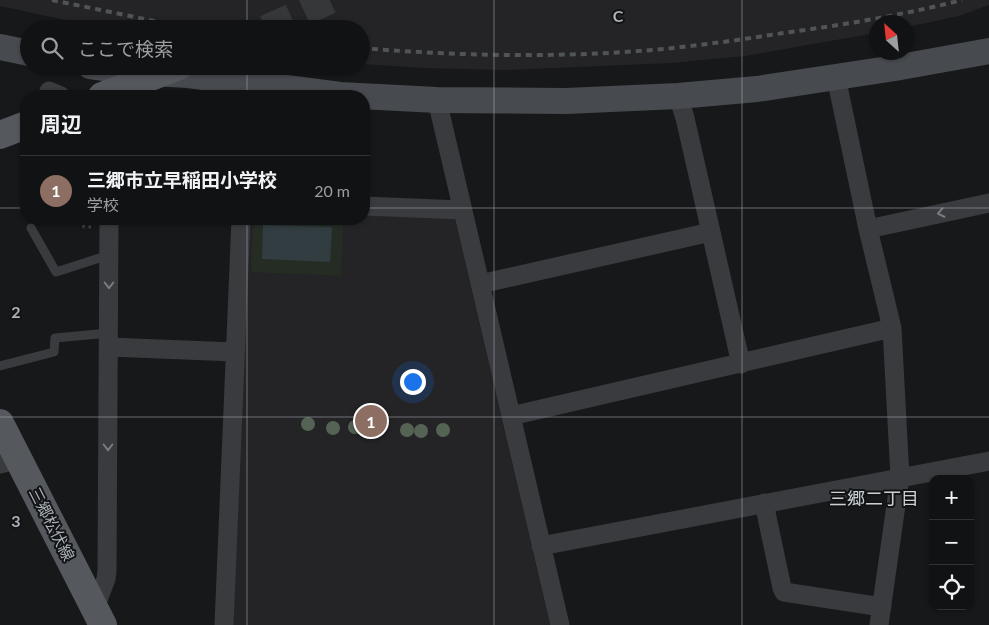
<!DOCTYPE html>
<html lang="ja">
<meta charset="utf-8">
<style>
:root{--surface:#111213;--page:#1e2021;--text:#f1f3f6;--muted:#9c9ea0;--line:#303233;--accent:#e29047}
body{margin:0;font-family:Lato,"Noto Sans JP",sans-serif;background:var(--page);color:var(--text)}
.controls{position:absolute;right:15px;bottom:15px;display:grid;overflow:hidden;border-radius:10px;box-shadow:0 1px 4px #0004}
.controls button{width:45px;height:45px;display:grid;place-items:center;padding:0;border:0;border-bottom:1px solid var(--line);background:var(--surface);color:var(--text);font:25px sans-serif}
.compass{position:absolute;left:869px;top:15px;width:45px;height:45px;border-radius:50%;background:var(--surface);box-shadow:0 1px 4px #0004;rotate:333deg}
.you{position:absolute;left:412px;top:381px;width:18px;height:18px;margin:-12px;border:4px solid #fff;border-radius:50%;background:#1a73e8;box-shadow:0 0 0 8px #1a73e833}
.badge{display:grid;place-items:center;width:32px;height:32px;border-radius:50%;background:var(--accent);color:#fff;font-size:16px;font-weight:700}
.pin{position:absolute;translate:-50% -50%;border:2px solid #fff;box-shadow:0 1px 5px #0006}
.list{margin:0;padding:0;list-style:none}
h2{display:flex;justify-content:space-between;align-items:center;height:65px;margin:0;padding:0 20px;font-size:21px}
h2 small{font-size:16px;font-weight:400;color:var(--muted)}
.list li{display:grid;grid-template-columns:32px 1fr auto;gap:15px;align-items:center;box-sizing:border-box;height:70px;padding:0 20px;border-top:1px solid var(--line)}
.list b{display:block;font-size:19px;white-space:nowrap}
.list p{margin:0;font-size:16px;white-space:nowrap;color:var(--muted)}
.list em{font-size:16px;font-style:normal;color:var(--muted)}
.icon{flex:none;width:28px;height:28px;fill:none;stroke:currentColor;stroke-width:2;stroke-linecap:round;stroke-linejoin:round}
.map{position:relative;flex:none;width:989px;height:625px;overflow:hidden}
.search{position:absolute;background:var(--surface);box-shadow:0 1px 4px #0004;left:20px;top:20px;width:350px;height:55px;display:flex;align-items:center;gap:12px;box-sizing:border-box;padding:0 18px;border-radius:28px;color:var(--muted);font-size:19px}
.panel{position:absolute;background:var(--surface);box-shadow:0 1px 4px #0004;left:20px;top:90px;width:350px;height:135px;border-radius:20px}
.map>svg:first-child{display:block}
.built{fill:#242426}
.green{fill:#242c24}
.water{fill:#323d41}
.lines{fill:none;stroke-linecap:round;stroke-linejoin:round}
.primary-tunnel{stroke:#353739;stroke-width:28;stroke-dasharray:28 14;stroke-linecap:butt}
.path{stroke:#3f4245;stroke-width:3;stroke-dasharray:2.5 4;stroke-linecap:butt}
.lane{stroke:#393b3e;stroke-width:9}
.street{stroke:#393b3e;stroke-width:19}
.secondary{stroke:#474a4e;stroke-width:26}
.primary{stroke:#55585d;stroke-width:28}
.rail{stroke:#505357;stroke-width:4;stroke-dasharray:6 5;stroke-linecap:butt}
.tree{fill:#556354}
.oneway{stroke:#787c81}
.grid{fill:none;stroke:#abb1b8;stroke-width:1;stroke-opacity:0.55}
.labels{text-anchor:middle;stroke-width:4;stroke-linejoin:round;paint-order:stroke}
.street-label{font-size:16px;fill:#abb1b8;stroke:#121314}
.neighbourhood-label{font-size:18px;fill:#cbd0d4;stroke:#121314}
.grid-label{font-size:16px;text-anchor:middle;font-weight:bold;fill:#abb1b8;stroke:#121314;stroke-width:4;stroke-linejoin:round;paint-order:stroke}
</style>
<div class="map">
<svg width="989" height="625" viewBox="0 0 989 625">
<rect width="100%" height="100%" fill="#171819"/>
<path class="built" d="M0,0H989V5L959,16L907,27L906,22H876V33L745,56L671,63L506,70L424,68L361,64V29H107L0,6Z
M364,213L450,217L455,220L550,625H233L247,219H364Z"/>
<path class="green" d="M253,219H343L341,276L251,272Z"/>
<path class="water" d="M263,225L332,227L330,262L262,259Z"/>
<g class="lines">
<path class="primary-tunnel" d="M266,29L330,0"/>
<path class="path" d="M81,219L84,227H92"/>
<path class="lane" d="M31,228L56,272L109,255
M0,366L54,352L55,338L109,333"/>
<path class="street" d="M836,77L868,229L892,328L900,477L879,625
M49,91L61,96
M678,96L685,118L741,364
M437,100L560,625
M364,206L462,210
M868,229L989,203
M480,284L711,232
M109,347L235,352
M511,416L892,328
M0,464L19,459
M764,503L782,588L784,592L882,607
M541,546L989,461
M95,608L106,579L107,571L109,219
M224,625L241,219"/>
<path class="secondary" d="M0,47L29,53
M90,66L133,72L188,75L340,95L437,100L566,101L678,96L757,89L895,68L989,51"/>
<path class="primary" d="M102,96L179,66
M0,135L26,125
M0,423L103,625"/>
<path class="rail" d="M52,0L193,29
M361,48C458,56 556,58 652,50C696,46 740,40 783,33C843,25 903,15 962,0"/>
</g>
<g class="tree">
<circle cx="308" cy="424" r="7"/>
<circle cx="355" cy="427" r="7"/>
<circle cx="333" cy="428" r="7"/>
<circle cx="407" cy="430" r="7"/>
<circle cx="443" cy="430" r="7"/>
<circle cx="421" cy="431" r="7"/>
</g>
<defs><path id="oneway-chevron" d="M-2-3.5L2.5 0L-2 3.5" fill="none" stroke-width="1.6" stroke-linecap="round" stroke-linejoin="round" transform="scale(1.25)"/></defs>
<g class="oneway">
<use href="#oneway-chevron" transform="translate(941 213) rotate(168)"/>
<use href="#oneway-chevron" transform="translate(109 285) rotate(90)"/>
<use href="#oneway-chevron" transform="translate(108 447) rotate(90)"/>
</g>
<path class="grid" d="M247,0V29M494,0V625M742,0V625M247,66V96M0,208H26M364,208H989M247,219V625M0,417H989"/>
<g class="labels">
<g class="street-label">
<text transform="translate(52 524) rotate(63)" y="6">三郷松伏線</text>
</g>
<g class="neighbourhood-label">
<text x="874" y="505">三郷二丁目</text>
</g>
</g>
<g class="grid-label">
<text x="618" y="22">C</text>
<text x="16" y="318">2</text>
<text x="16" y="527">3</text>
</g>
</svg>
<div class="controls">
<button>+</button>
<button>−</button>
<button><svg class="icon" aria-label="locate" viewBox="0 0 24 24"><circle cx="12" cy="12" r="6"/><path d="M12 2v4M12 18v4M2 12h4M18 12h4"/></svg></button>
</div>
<svg class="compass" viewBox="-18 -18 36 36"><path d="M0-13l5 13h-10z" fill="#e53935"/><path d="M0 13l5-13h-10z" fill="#9c9ea0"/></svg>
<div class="you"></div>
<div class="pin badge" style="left:371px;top:421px;background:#8d6e63">1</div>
<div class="search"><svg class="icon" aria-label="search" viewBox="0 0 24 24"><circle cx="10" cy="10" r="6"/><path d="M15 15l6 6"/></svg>ここで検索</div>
<section class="panel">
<h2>周辺<small></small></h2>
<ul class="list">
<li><span class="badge" style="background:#8d6e63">1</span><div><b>三郷市立早稲田小学校</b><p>学校</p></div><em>20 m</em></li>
</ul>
</section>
</div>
